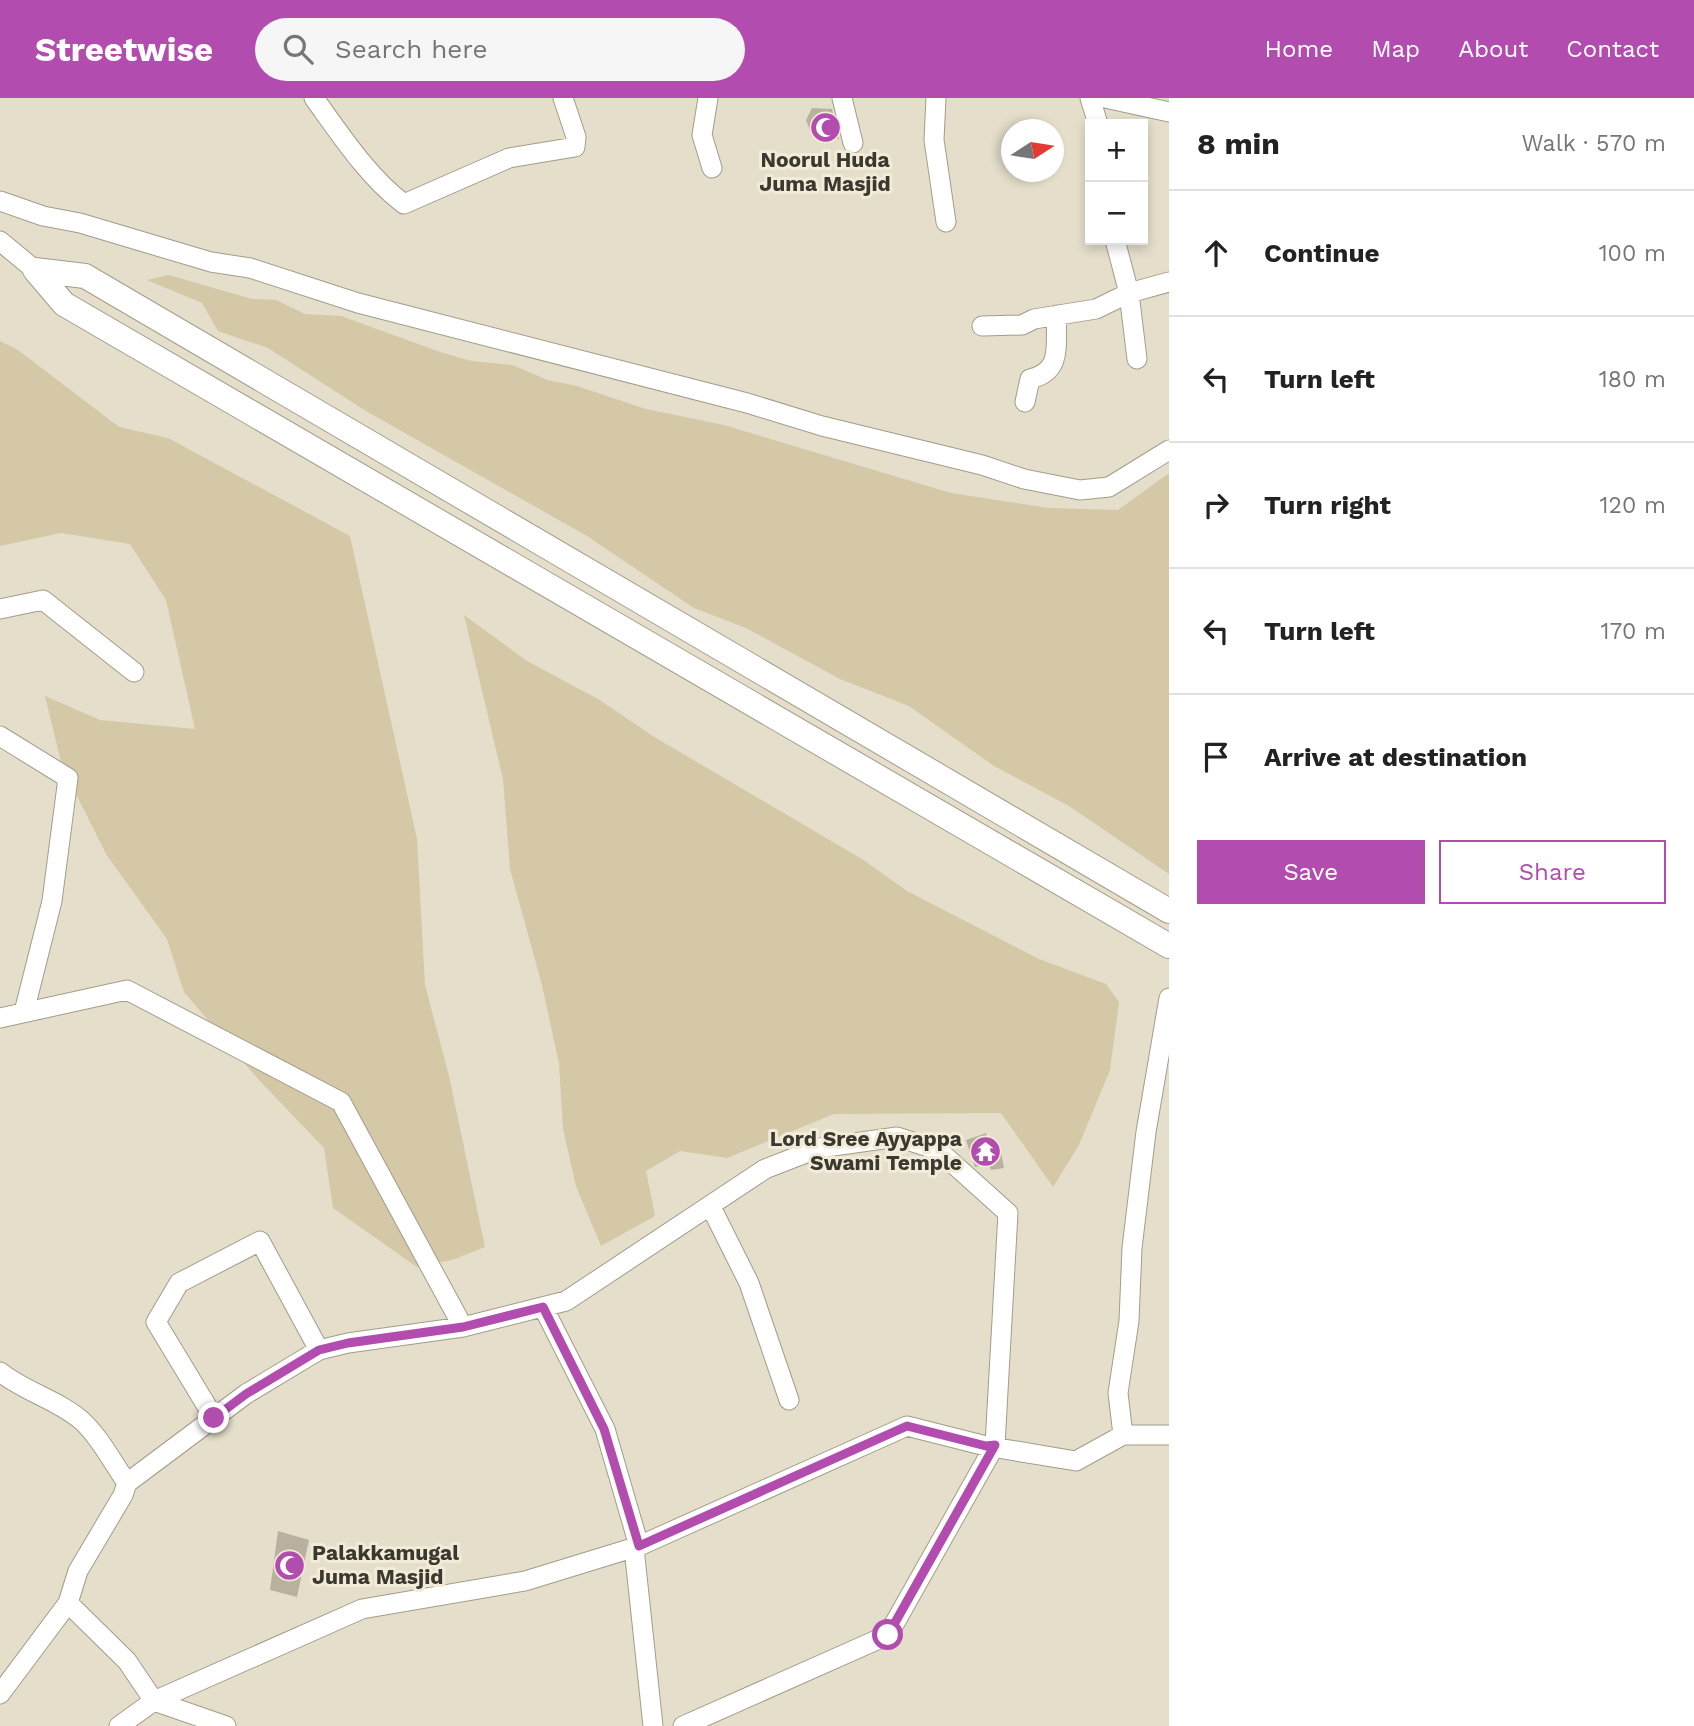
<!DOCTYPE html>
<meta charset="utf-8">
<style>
:root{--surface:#fff;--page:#f6f6f6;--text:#222;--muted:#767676;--line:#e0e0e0;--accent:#b34caf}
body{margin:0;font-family:"Work Sans",sans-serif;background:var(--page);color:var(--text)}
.controls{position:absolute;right:21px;top:21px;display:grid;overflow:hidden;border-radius:0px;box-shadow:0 4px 10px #0003}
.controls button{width:63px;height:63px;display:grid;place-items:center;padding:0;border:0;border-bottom:2px solid var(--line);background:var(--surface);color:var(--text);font:35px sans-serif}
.compass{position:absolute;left:1001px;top:21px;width:63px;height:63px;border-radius:50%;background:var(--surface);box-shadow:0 4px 10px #0003;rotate:78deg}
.stop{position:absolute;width:21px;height:21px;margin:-16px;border:5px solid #b34caf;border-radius:50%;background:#fff}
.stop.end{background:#b34caf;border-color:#fff;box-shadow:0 2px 7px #0008}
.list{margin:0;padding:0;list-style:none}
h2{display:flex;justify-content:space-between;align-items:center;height:91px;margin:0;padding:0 28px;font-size:30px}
h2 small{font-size:23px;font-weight:400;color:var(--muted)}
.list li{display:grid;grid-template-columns:46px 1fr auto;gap:21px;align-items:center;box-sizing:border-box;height:126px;padding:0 28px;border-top:2px solid var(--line)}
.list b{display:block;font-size:26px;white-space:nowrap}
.list em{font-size:23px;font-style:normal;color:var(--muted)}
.actions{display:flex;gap:14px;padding:21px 28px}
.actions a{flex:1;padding:16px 0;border:2px solid var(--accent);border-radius:0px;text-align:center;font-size:24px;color:var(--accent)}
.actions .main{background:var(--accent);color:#fff}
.icon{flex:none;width:38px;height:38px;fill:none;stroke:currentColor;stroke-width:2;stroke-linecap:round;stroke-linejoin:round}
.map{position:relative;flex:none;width:1169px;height:1628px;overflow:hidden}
header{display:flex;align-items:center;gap:42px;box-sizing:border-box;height:98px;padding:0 35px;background:var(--accent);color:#fff}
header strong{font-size:33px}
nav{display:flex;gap:38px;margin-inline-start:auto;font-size:24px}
.search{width:490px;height:63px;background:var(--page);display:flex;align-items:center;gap:18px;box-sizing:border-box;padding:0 24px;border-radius:38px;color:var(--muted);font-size:26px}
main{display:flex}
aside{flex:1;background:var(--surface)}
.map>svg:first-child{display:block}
.green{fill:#d4c8a6}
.building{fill:#b8b19f}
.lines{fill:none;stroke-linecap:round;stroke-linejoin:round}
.minor-casing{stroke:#a29c8a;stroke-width:21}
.major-casing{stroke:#a29c8a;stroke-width:26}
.minor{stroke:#fff;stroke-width:19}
.major{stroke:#fff;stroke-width:24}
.route{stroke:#b34caf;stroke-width:9}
.labels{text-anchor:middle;stroke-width:6;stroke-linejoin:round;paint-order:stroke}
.poi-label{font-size:21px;font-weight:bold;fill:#3b3830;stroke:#f2ebd8}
</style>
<header>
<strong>Streetwise</strong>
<div class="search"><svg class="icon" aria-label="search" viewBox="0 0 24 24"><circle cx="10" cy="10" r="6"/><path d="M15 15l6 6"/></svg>Search here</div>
<nav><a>Home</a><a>Map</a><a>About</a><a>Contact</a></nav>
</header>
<main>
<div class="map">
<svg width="1169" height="1628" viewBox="0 0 1169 1628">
<rect width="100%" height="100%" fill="#e5decb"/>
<path class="green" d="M169,177L252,201L276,202L305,216L341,218L443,255L472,263L512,267L548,282L577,288L646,311L724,327L951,395L1049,410L1118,412L1169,375V776L1069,708L994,668L909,608L840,581L746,530L694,510L587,438L366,313L268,250L218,233L202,205L147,182Z
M0,243L18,252L119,329L168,340L350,438L417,741L425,887L449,978L485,1149L452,1162L417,1169L333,1110L324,1050L258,981L184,894L167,841L106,756L62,668L45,598L100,622L195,631L166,502L130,446L61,435L0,448Z
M464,517L527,563L598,601L656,640L862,761L907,793L1039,861L1106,886L1119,904L1110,972L1079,1047L1053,1089L1001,1015L834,1016L727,1060L680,1053L646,1073L655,1118L601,1148L576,1088L563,1031L559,966L542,887L510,771L503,681Z"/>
<path class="building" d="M812,10L832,11L839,41L812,38L806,22Z
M986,1035L990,1050L1000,1049L1004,1070L991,1072L989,1066L975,1069L966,1042Z
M278,1433L309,1442L297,1499L270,1492Z"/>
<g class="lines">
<defs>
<path id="minor" d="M314,0C340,36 368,79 404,106L509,60L575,49L576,39L563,0
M708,0L702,37L712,70
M842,0L853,45
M936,0L934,42L946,124
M1090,0L1098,26
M1105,0L1169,14
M0,103L43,118L80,125L211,164L250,170L358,205L747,305L822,328L982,367L1024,381L1080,392L1109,389L1169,352
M1115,142L1129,195L1137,261
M0,143L35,172
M982,228L1022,227L1034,221L1096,211L1129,195L1169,184
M1025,304L1030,281C1065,273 1054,244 1057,217
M0,511L43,502L134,574
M0,638L68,680L52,803L24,914
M0,920L127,892L341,1004L463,1229
M711,1109L749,1185L789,1302
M543,1209L605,1331L639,1448
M0,1274C25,1294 56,1301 81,1322C99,1338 113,1365 127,1385
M214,1320L156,1224L179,1185L260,1143L319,1252
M1123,1337L1118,1295L1129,1223L1132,1150L1146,1034L1169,900
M634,1450L653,1628
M68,1505L127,1563L154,1603L226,1628
M0,1596L68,1505L78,1473L123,1397L127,1385L246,1296L319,1252L348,1245L463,1229L566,1203L765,1071L819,1050L897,1039L938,1052L1008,1115L995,1347L888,1537L683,1628
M119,1628L154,1603L362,1511L525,1483L639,1448L907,1328L986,1348L1076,1363L1123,1337H1169"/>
<path id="major" d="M35,172L64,206L1169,848
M35,172L85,178L1169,813"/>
</defs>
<use href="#minor" class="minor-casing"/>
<use href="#major" class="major-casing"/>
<use href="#minor" class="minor"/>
<use href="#major" class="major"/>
</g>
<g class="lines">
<path class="route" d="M214,1320L246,1296L319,1252L348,1245L463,1229L543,1209L604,1331L639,1448L907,1328L986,1348L995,1347L888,1537"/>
</g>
<defs>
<symbol id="mosque-disc" viewBox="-11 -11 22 22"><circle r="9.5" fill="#b34caf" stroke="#f2ebd8"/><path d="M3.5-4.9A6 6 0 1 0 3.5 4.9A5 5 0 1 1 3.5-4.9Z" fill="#fff"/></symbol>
<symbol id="temple-disc" viewBox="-11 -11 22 22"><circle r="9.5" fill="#b34caf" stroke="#f2ebd8"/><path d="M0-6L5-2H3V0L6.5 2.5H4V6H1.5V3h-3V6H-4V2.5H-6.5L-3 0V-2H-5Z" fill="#fff"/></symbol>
</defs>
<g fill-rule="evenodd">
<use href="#mosque-disc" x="808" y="12" width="35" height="35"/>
<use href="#temple-disc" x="968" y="1036" width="35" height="35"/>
<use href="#mosque-disc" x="272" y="1450" width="35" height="35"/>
</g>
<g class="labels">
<g class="poi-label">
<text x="825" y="69">Noorul Huda<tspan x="825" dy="24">Juma Masjid</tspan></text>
<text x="962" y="1048" text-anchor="end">Lord Sree Ayyappa<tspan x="962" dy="24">Swami Temple</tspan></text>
<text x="312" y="1462" text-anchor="start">Palakkamugal<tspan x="312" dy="24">Juma Masjid</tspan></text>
</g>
</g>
</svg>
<div class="controls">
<button>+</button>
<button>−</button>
</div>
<svg class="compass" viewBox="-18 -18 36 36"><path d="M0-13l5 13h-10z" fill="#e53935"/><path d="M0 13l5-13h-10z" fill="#767676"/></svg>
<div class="stop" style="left:888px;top:1537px"></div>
<div class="stop end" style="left:214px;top:1320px"></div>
</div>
<aside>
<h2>8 min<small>Walk · 570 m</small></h2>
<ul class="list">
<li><svg class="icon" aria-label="ahead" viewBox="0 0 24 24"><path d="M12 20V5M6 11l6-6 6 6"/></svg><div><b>Continue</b></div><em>100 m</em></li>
<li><svg class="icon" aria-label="left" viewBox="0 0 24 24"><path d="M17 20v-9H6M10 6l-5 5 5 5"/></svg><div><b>Turn left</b></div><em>180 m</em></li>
<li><svg class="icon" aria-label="right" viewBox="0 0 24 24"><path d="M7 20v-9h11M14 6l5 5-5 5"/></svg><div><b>Turn right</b></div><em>120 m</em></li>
<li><svg class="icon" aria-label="left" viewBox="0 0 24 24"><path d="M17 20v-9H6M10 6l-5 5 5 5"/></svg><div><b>Turn left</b></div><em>170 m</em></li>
<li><svg class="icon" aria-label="arrive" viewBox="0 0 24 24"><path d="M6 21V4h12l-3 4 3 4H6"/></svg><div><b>Arrive at destination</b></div></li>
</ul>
<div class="actions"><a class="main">Save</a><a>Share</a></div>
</aside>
</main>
